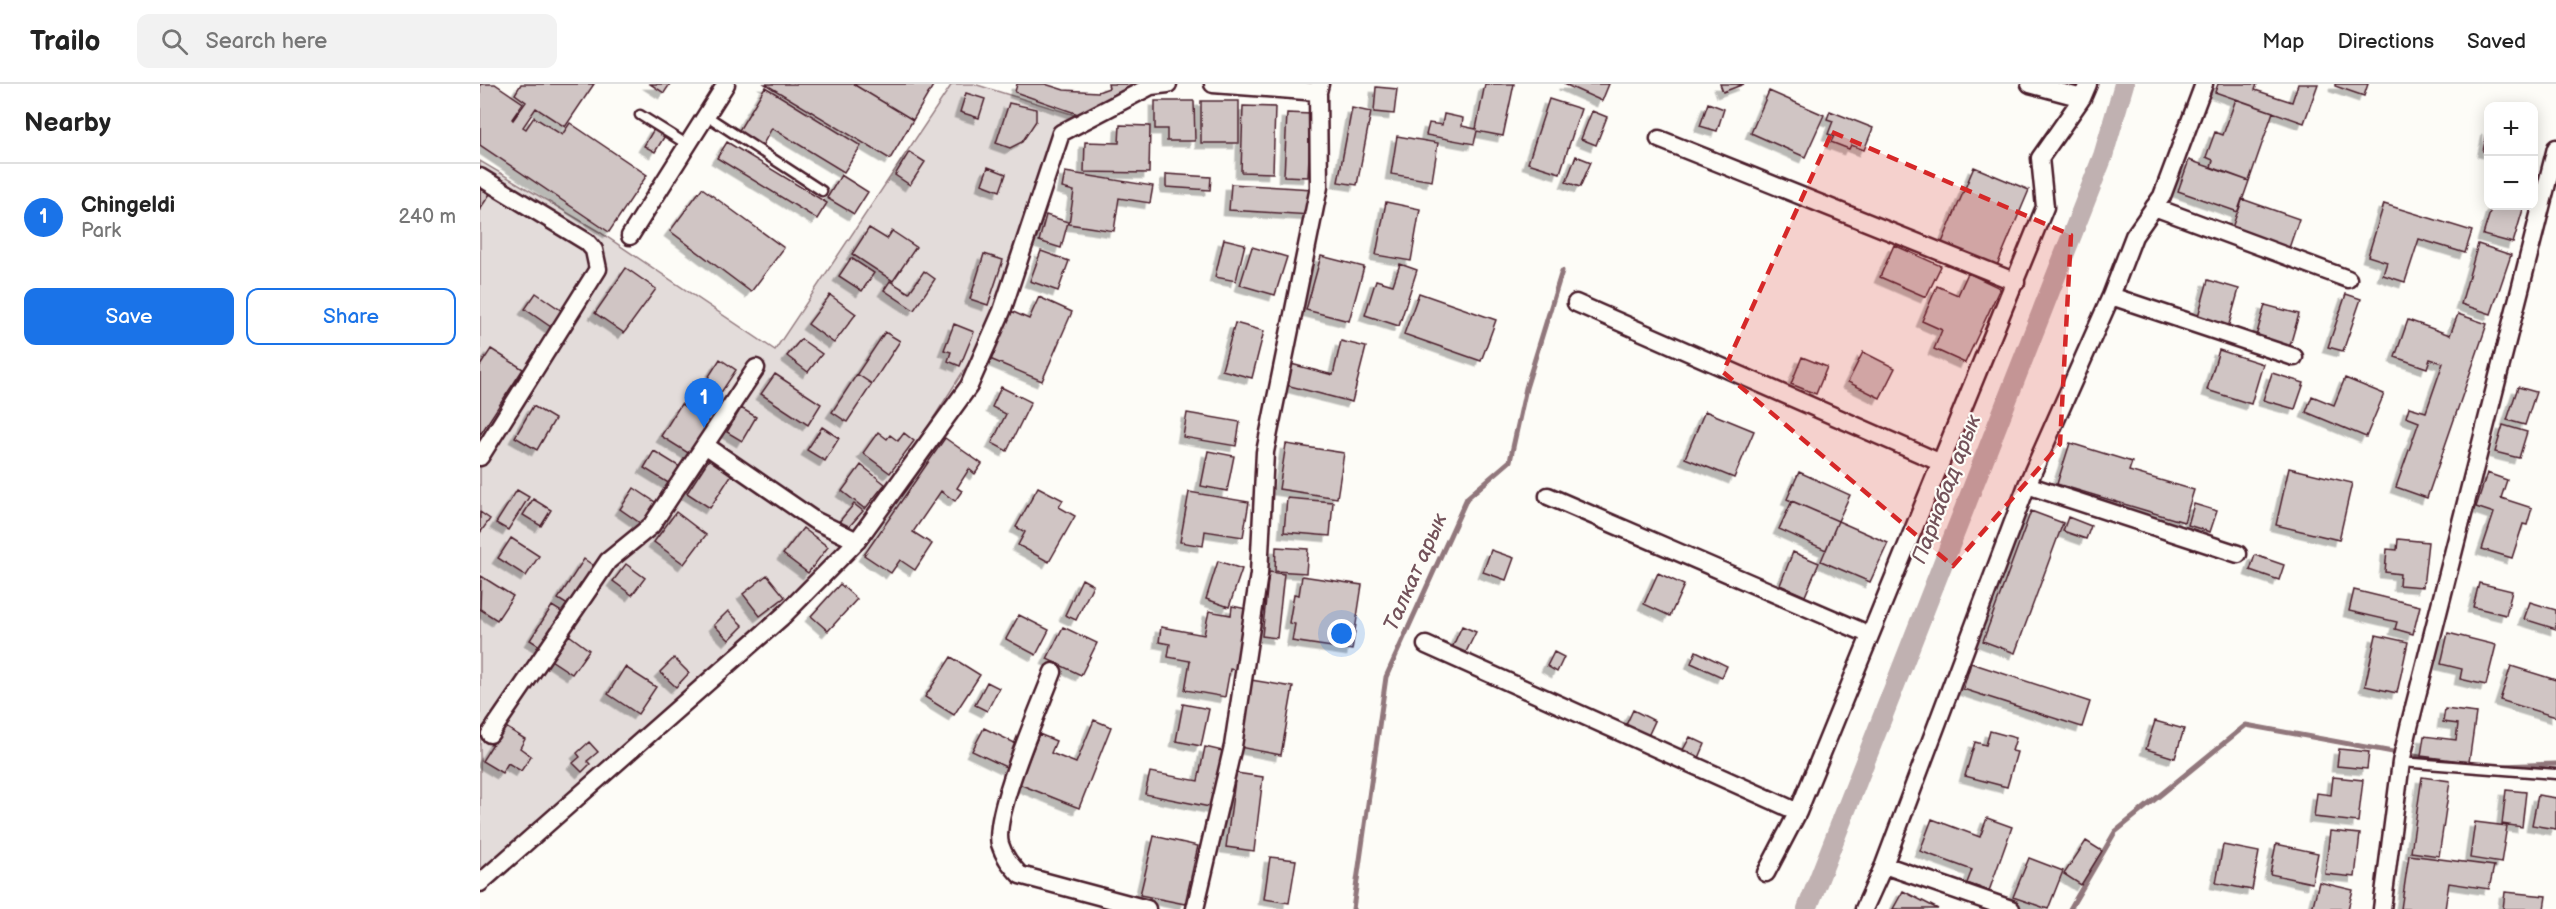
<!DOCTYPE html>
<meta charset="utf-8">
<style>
:root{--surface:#fff;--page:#f2f2f2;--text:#222;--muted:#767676;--line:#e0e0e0;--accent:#1a73e8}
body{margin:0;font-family:"Balsamiq Sans",sans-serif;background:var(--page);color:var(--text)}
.controls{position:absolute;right:18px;top:18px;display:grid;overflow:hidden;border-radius:12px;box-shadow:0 3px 15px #0003}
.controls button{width:54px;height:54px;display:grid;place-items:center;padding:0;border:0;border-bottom:2px solid var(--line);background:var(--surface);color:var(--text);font:30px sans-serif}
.you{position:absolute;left:862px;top:550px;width:21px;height:21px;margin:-15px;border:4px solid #fff;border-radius:50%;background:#1a73e8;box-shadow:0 0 0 9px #1a73e833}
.badge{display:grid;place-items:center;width:39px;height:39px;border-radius:50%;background:var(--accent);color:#fff;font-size:20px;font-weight:700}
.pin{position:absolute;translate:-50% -50px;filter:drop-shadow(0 2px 3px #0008)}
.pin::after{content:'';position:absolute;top:32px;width:21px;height:18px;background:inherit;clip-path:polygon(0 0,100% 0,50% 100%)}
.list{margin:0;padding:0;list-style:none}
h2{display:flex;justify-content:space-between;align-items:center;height:78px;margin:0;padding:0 24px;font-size:26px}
h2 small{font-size:20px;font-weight:400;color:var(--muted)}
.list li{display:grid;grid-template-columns:39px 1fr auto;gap:18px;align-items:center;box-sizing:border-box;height:108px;padding:0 24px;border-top:2px solid var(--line)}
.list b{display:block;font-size:22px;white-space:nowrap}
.list p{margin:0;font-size:20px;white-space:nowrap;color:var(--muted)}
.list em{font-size:20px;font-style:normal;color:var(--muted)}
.actions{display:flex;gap:12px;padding:18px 24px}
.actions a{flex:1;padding:14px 0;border:2px solid var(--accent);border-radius:12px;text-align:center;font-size:21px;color:var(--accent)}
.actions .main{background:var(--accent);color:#fff}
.icon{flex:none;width:33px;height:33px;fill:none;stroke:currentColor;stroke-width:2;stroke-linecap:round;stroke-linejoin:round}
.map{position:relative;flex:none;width:2076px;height:825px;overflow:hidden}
header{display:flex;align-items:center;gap:36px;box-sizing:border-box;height:84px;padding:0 30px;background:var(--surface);border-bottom:2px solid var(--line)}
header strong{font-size:28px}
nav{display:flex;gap:33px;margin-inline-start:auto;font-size:21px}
.search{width:420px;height:54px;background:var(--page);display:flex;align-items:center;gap:15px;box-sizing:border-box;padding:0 21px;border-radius:12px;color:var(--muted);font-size:22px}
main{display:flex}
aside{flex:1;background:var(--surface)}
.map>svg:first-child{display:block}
.green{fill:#e3dcda;stroke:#967e82;stroke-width:1.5}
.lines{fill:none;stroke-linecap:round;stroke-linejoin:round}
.stream{stroke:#91777b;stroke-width:5}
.canal{stroke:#c0b1b1;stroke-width:20}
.building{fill:#d0c5c4;stroke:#4a1f2b;stroke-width:1.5;filter:url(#shadow)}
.lane-casing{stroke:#4a1f2b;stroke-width:13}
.street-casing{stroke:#4a1f2b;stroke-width:21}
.lane{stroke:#fdfcf7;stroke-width:8}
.street{stroke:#fdfcf7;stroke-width:16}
.marked{fill:#d62828;fill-opacity:0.2;stroke:#d62828;stroke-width:4.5;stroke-dasharray:12 8;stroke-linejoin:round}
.labels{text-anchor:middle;stroke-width:4.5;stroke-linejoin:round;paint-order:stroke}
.water-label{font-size:21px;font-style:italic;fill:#73525a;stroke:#fdfcf7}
</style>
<header>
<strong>Trailo</strong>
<div class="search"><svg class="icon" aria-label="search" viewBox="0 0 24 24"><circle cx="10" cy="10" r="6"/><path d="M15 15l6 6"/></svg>Search here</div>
<nav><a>Map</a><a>Directions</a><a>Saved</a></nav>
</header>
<main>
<aside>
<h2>Nearby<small></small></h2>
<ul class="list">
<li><span class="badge">1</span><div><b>Chingeldi</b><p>Park</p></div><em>240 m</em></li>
</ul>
<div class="actions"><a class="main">Save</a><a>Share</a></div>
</aside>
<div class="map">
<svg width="2076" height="825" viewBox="0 0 2076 825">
<defs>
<filter id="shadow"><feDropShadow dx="-5.5" dy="5.5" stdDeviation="0" flood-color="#0004"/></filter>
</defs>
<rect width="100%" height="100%" fill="#fdfcf7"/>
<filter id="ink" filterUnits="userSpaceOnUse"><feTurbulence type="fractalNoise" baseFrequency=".0167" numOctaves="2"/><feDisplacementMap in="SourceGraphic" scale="12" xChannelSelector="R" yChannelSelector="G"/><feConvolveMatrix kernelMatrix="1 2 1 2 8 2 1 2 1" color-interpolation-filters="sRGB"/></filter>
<g filter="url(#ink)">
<path class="green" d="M472,0H494L598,32L493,272L402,415L303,532L0,796V77L118,147L295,266Z"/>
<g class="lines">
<path class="stream" d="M2021,682L2076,680
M873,825L906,593L987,414L1030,377L1046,304L1082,187
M1590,825L1635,748L1766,641L1967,678"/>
<path class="canal" d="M1327,825L1623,72L1644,0"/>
</g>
<path class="building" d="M0,0H15L43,19L32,35L33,36L46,18L35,10L41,0H114L85,43L56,24L43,43L46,45L54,33L82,51L90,39L167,91L129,148L0,61Z
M170,0H190L184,9Z
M285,0H373L433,36L410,75Z
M373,0H454L433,36Z
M537,0H565L584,6L618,8L629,4L628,0H664L598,30L535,8Z
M1005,0H1034L1023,52L997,47L994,60L946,51L949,39L962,41L964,30L983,34L982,42L996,45Z
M1084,0H1129L1122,17Z
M1240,0H1264L1243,8Z
M1738,0H1777L1775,6L1812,18L1818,0H1838L1824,39L1735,8Z
M1855,0H1888L1884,12L1855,2Z
M285,3L381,62L364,88L292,44L282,62L258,48Z
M896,3L917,5L914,30L894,28Z
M1289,7L1344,31L1325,73L1271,49Z
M486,9L505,15L499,34L480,28Z
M1069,15L1101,25L1080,89L1048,79Z
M1756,15L1793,28L1769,97L1731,83L1733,76L1726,73L1735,48L1743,51Z
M675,17H714L715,57H687V45H675Z
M721,17H759V59H721Z
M529,19L556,25V37L542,58L530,64L516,59Z
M1228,19L1244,25L1237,47L1220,42Z
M763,22L795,23L793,89L761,88Z
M872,24L891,28L877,101L858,98Z
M1112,27L1127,33L1116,61L1101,55Z
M1350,27L1393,44L1384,66L1371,61L1369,65L1351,58L1354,52L1348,50L1353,37L1347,35Z
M807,29L831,30L828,93L804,92Z
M640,41L670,42L669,89L604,88L605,58L639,59Z
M175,43L186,50L175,68L164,62Z
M2008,45V68L2003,67Z
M917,52L958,59L952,97L911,90Z
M247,58L347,119L337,135L237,74Z
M429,68L445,78L430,101L415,91Z
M1096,72L1111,78L1100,103L1086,98Z
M1709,76L1769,97L1758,128L1698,107Z
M508,83L526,90L520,107L502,100Z
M1494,83L1549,106L1516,184L1461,161Z
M585,88L673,102L670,119L639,114L634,147L589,140L594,107L582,104Z
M686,90L731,93L730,106L686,103Z
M361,91L388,108L374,130L347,114Z
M751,100L833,105L831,131L749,126Z
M0,104L10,110L0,125Z
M222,104L304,164L271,208L190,147Z
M1762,115L1819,135L1809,164L1752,144Z
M906,118L940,125L931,177L896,171Z
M1904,120L1992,147L1985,169L1939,155L1925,198L1903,191L1907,178L1888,172Z
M2012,122H2044L2033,159L2003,151Z
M566,131L588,138L581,164L559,157Z
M389,144L407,155L412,147L436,163L413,197L372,170Z
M744,155L765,160L756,197L735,193Z
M1998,160L2031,171L2011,230L1981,220Z
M1414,161L1461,182L1446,213L1400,193Z
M772,163L807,173L795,211L760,201Z
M561,167L589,177L578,207L550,197Z
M504,170L523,176L508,221L490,215Z
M841,172L884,183L869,237L826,226Z
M371,174L394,189L382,207L359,192Z
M920,180L937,186L919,242L885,231L896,196L913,201Z
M146,184L176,205L144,249L115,229Z
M444,187L455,195L434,226L404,206L410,197L429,209Z
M1488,189L1520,204L1485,279L1454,265L1462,246L1442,237L1457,202L1478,211Z
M1728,196L1759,205L1748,244L1717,236Z
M56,209L82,227L71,243L45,225Z
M939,209L1016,236L1001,277L924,250Z
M1866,210L1881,215L1863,267L1848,263Z
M350,211L376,230L354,259L328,240Z
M559,213L592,228L562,297L510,275L531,227L549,235Z
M1785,221L1819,230L1809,265L1775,256Z
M1978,230L2007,240L1947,414L1916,403L1939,338L1926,333L1929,323L1946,328L1963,279L1950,275L1947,284L1915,273L1928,236L1970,251Z
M755,239L784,247L772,294L742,286Z
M474,240L494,248L480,282L468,277L471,268L464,266Z
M405,248L420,257L392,300L377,290Z
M321,255L342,270L328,288L307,272Z
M861,257L886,263L872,318L806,301L811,280L853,291Z
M11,265L43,285L0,351V282Z
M1739,266L1783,280L1771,320L1727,306Z
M1383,268L1415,284L1400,314L1368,298Z
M1322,273L1347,283L1336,310L1311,300Z
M240,275L256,286L240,310L224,300Z
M1792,289L1824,299L1815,325L1783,316Z
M295,290L341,320L328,341L281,310Z
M377,290L392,300L367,338L352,328Z
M1865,294L1904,310L1886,353L1826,328L1832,312L1854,321Z
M521,303L551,318L527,367L512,359L526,330L512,323Z
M2038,303L2056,308L2045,341L2027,336Z
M201,320L233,340L213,372L181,352Z
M53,322L75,335L57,366L35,353Z
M261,324L276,333L262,357L247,348Z
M1225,327L1274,347L1254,394L1205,374Z
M707,329L760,338L756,362L703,353Z
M2023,341L2047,348L2039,374L2015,368Z
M342,343L359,354L345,377L327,366Z
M398,348L407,355L410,351L418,357L424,349L434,357L410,389L383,369Z
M465,354L502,380L495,390L489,385L477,404L482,407L475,417L461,407L433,448L452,460L435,486L420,476L411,489L384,471Z
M1590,359L1652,378L1649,387L1714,406L1704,438L1577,400Z
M806,360L864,369L857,414L799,405Z
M174,367L200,383L190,400L164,384Z
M728,367L754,372L747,407L721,402Z
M231,372L254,387L230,424L207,409Z
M381,381L405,400L385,425L362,407Z
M1809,384L1872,399L1859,456L1796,441Z
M1319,388L1370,411L1358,437L1307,415Z
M2007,389L2027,396L2021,414L2052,424L2047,441L2043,440L2032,474L2002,465L2014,429L1996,423Z
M558,403L583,416L579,423L595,432L569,478L538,461L545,448L536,443Z
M154,404L178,420L163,441L140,425Z
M37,406L49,413L28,446L16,439Z
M709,408L769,418L763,453L725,447L723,462L700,458Z
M807,414L853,418L850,452L804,448Z
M53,415L71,426L61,442L43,431Z
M1312,417L1358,437L1346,466L1299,445Z
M374,420L383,427L366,446L358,439Z
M1714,420L1737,427L1730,448L1708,441Z
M1551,427L1583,439L1535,569L1503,557Z
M0,428L10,435L0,449Z
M196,428L226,451L204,480L174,458Z
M1588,433L1611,442L1606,455L1583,447Z
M1358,437L1408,459L1390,498L1341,477Z
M323,444L348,463L328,489L303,470Z
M31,454L59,472L46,492L18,474Z
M1918,455L1948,458L1943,503L1919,501L1920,490L1905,488L1907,465L1917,466Z
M796,463L828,465L826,489L795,487Z
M1011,466L1034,474L1026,496L1003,488Z
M1313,468L1339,479L1325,512L1300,501Z
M1775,471L1804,481L1799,496L1770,486Z
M104,475L117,484L91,523L78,515Z
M738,477L762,485L749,523L726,515Z
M146,480L165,494L152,511L133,497Z
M789,488L804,490L797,554L782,552Z
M1178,489L1204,501L1190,532L1164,520Z
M287,491L305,513L280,532L263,510Z
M1,492L33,512L17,536L0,525Z
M822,492L882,501L872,566L812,557L815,540L809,539L814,510L819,511Z
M602,495L613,501L596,536L585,531Z
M1999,499L2032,507L2026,531L1993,523Z
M360,500L377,515L348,547L331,532Z
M1874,506L1940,522L1933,550L1915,545L1917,538L1869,527Z
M2050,518L2076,526V545L2044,535Z
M72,522L85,530L63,564L50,556Z
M752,522L767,525L756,586L750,585L745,613L705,606L710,577L688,573L690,560L679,558L681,543L724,551L729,527L751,531Z
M248,527L263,542L249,556L234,541Z
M539,531L569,546L556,571L526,555Z
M982,542L996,548L985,570L972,564Z
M583,543L617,559L601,591L567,575Z
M1968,549L2016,561L2006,601L1980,595L1982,585L1961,580Z
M89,551L109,566L92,590L71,576Z
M1896,551L1928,558L1917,609L1885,602Z
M1216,567L1247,582L1242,593L1211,579Z
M1074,568L1084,573L1077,588L1067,582Z
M471,573L500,591L474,631L445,613Z
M194,574L209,589L196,603L180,588Z
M1491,579L1610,618L1602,643L1483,605Z
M2031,582L2076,596V633L2020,616Z
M145,583L176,603L158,630L128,610Z
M771,596L813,603L801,671L759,663Z
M507,598L519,604L507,627L495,621Z
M703,620L729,625L721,662L696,657Z
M1965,625L1996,629L1989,678L1941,672L1944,652L1976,656L1978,640L1963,638Z
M1153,626L1175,637L1168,652L1146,641Z
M614,636L631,643L599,724L539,700L559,650L576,657L571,669L596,679Z
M1675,637L1704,645L1695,674L1666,665Z
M24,642L45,655L40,664L51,672L41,687L28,679L22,689L2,677Z
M504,644L541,662L530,685L492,667Z
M1510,647L1536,654L1532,667L1537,668L1527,703L1485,692L1495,658L1506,661Z
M1210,653L1225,660L1219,674L1203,666Z
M109,658L118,668L107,677L110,680L102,688L93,679L100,673L97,669Z
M725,663L747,668L735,724L665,710L670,688L718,697Z
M1859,665L1889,668L1887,685L1857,682Z
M756,689L783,693L774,767L746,763Z
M1853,693L1883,696L1878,738L1834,733L1837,709L1851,711Z
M1942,693L1970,697L1959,772L1931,768Z
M2026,706L2046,708L2042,743L2022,740Z
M2058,711L2076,714V745L2052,741Z
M1507,734L1532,743L1509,807L1487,799L1492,786L1440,767L1452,735L1500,753Z
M1995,738L2027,742L2021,779L1990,774Z
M1850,747L1880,750L1875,793L1845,790Z
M674,752L718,762L705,820L660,811Z
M1606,757L1622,767L1601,801L1584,790Z
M1796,760L1838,769L1832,799L1790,790Z
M1743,761L1779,768L1772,806L1736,799Z
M1929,771L2014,782L2009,805L1969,799L1965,825H1921Z
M790,773L816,776L809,819L784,815Z
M1549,774L1583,787L1568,825L1533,813Z
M1839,798L1873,806L1868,825H1832Z
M1423,807L1458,825H1413Z
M2025,808L2066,812L2064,825H2023Z"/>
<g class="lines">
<defs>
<path id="lane" d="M160,31L208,61
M227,32L342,107
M1921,678L2076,690"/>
<path id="street" d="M733,0L838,8
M1550,0L1602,14
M1179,55L1536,198
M0,93L107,158L114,166L118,185L0,373
M1674,123L1868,195
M150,152L246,0
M1631,212L1814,273
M1096,219L1459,378
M225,361L334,436L377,457
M1547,401L1758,470
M1068,412L1388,550
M946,561L1318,728
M573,588C561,621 512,730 520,760C524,773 531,781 540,791L667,825
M10,650L128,477L171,442L276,284
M1404,781L1531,825
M1286,789L1318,728L1565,123L1560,74L1602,14L1608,0
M0,799L303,532L377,457L489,302L522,227L581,49L671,2L688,0
M715,825L753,662L779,490L785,368L839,103L838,8L840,0
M1384,825L1404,781L1547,401L1631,212L1654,152L1682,112L1724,0
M1902,825L1921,678L1929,643L2076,64"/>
</defs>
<use href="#lane" class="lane-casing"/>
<use href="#street" class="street-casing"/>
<use href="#lane" class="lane"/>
<use href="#street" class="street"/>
</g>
</g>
<path class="marked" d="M1352,48L1591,151L1580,360L1473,482L1243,288Z"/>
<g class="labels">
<g class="water-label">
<text transform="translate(1466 405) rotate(-69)" y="7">Парнабад арык</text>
<text transform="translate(935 488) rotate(-66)" y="7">Талкат арык</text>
</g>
</g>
</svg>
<div class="controls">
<button>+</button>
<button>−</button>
</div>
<div class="you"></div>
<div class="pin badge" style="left:224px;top:344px">1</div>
</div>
</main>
